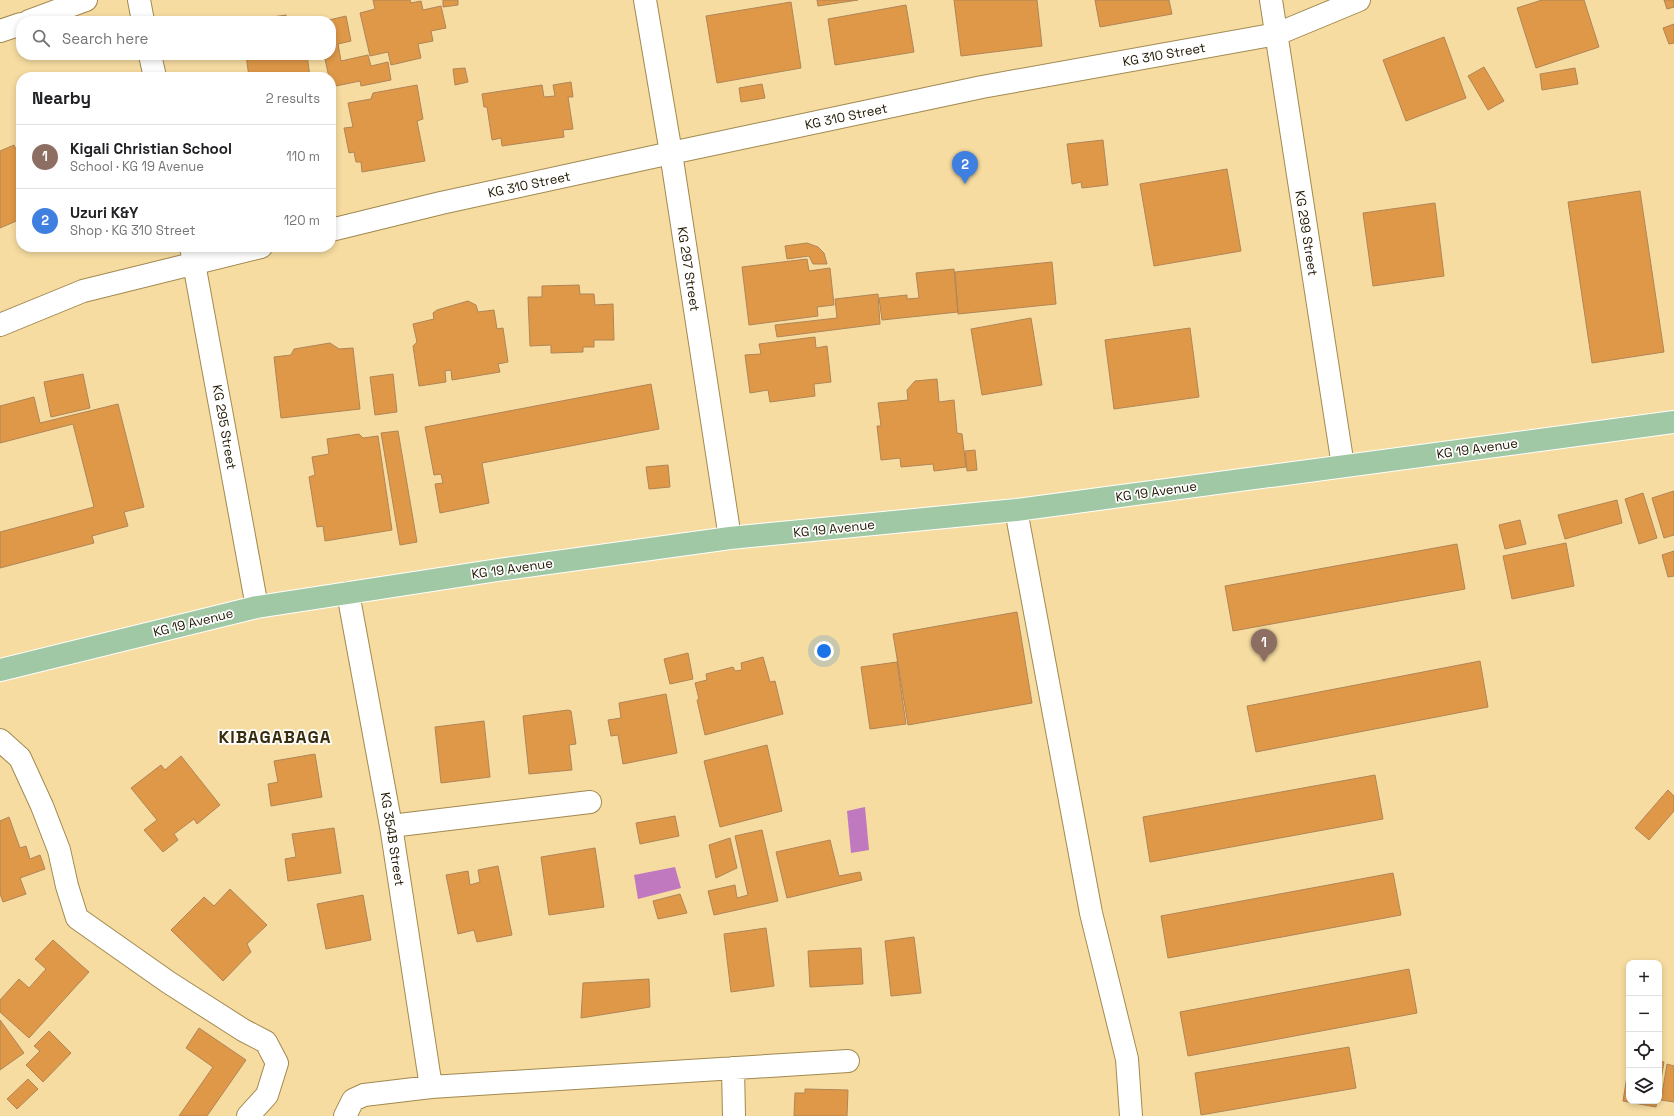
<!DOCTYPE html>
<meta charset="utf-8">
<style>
:root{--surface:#fff;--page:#f6f6f6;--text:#202124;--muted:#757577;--line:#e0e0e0;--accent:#0f766e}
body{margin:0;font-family:"Space Grotesk",sans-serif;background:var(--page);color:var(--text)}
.controls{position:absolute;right:12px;bottom:12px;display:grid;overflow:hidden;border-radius:8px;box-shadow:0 2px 6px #0003}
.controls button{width:36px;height:36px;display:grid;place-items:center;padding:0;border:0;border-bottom:1px solid var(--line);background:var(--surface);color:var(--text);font:20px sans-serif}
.you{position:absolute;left:824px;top:651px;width:14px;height:14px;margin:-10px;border:3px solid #fff;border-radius:50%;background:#1a73e8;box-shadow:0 0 0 6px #1a73e833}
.badge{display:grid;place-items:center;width:26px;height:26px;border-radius:50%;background:var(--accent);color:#fff;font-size:13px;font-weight:700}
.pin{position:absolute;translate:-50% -33px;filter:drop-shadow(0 1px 2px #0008)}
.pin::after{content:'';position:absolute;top:21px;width:14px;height:12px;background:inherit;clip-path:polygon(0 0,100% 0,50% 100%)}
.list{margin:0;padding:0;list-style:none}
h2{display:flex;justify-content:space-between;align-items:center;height:52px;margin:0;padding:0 16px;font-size:17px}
h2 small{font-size:13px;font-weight:400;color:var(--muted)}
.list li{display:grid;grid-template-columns:26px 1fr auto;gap:12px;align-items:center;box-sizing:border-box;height:64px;padding:0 16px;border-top:1px solid var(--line)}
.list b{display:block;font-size:15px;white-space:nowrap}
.list p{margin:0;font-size:13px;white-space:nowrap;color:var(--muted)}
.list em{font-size:13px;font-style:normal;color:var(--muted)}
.icon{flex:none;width:22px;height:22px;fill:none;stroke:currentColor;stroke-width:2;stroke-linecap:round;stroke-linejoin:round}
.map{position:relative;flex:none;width:1674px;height:1116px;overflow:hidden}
.search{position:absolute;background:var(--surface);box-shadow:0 2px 6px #0003;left:16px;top:16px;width:320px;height:44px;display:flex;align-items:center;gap:10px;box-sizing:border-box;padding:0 14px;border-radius:16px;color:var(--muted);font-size:15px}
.panel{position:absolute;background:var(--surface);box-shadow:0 2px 6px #0003;left:16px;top:72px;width:320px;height:180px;border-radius:16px}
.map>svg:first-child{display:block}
.water{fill:#c079bf}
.building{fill:#de9848;stroke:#b08557}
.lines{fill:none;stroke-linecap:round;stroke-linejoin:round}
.minor-casing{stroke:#a18950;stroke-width:24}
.major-casing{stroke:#fff;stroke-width:24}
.minor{stroke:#fff;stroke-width:22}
.major{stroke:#a0c8a5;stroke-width:22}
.labels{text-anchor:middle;stroke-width:3.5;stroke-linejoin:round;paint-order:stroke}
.street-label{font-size:13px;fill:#211802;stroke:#fff}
.district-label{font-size:17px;font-weight:bold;letter-spacing:1px;fill:#382c0e;stroke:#fff}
</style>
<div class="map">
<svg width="1674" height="1116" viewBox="0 0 1674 1116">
<rect width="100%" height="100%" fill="#f6dca1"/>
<path class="water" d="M865,807L869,850L851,853L847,811Z
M675,867L681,888L638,899L634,875Z"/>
<path class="building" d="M373,0H410L411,3L421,1L423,10L441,6L446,28L431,31L433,41L418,44L421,58L391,65L388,52L370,56L360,13L375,9Z
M443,0H458V5L443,7Z
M817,0H858L818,6Z
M954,0H1037L1042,46L961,56Z
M1095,0H1169L1172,14L1100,27Z
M1542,0H1584L1599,47L1536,68L1517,8Z
M1664,0H1674V7L1667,9Z
M791,2L801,68L717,83L706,16Z
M906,5L914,52L835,65L828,19Z
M286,15L287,20L301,18L302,21H246Z
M346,16L351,41L338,44L341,61L368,55L371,66L388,62L391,80L361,86L360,81L331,87V77H329L324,55H331V21L329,20Z
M1674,24V43L1669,44L1663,28Z
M1444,37L1466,98L1406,121L1383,60Z
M246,55H307L310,77H249Z
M1484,67L1504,101L1488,110L1468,76Z
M465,68L468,82L455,85L453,69Z
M1575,68L1578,84L1542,90L1540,74Z
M571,82L573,97H568L573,129L563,130L564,137L502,146L501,138L492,140L487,107H484L482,94L542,85L544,97L555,96L553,85Z
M762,84L765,98L741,102L739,88Z
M417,85L423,119L417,121L425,161L362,172L361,162H356L354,152L349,153L344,128L353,127L348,103L371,99L373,93Z
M1103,140L1108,185L1082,188L1081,182L1072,184L1067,144Z
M14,145L15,148L21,146V219L0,228V151Z
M1227,169L1241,251L1154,266L1140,184Z
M1640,191L1664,352L1592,363L1568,202Z
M1435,203L1444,276L1373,286L1363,213Z
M807,243L818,247L824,253L827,264H813L809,256L787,259L785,246Z
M807,259L809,271L830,268L834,305L817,307L818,316L749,325L742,267Z
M1052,262L1056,304L958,314L955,272Z
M954,269L958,312L882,320L879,298L907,295V299L919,298L916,273Z
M579,285L580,294H594L595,305L613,304L614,340H594V347H583V352L551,353V345L530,346L528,297H542V286Z
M878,294L880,324L777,337L775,325L837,318L835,299Z
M468,301L476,305L478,312L494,310L497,329L503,328L508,362L498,364L500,372L452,380L451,370L445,371L446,382L419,386L413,346L417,342L413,324L434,319L433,313L437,310Z
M1031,318L1042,385L982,395L971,329Z
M1190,328L1199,397L1114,409L1105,340Z
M815,337L816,348L827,346L831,382L814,384L815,396L770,402L768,390L750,393L745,355L761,354L759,344Z
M330,343L339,349L353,348L360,409L281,418L274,357L291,355L294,349Z
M83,374L90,408L51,417L44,382Z
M393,374L397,412L375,415L370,377Z
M937,379L939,402L954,400L957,433L962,434L966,467L934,471L933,464L901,467L900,458L881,460L877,426H881L878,403L908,400L907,390L915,381Z
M651,384L659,429L482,463L489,503L440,513L435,484L443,483L441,474L434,475L425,427Z
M34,397L40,423L118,404L144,507L124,512L128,526L92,536L94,543L0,568V532L94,507L73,424L0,443V406Z
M398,431L417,542L400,545L381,433Z
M359,434L363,438L378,436L392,530L325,541L323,526L317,527L309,477L315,475L312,457L329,454L327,439Z
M975,450L977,470L967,471L965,451Z
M668,465L670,487L649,489L646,467Z
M1674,491V535L1664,538L1652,498Z
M1643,493L1657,538L1639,544L1625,499Z
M1617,500L1622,523L1565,539L1558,515Z
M1520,520L1526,544L1505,549L1499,525Z
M1566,543L1574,586L1512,599L1503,556Z
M1457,544L1465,589L1233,631L1225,586Z
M1674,551V576L1668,577L1662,555Z
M1017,612L1032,703L908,725L893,634Z
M688,653L693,679L670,684L664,659Z
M763,657L770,682L775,681L783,714L705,735L697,700L699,699L695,683L707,680L706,674L733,667L735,671L742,670L741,663Z
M1480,661L1488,707L1256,752L1247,706Z
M897,662L906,724L870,729L861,667Z
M666,694L677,753L623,764L618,735L611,736L608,720L621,718L619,703Z
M568,710L571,711L576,744L569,745L572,770L529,774L523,716Z
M484,721L490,777L441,783L435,727Z
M767,745L782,811L720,827L704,761Z
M315,754L322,797L271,806L268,784L278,782L274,761Z
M181,756L220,805L197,824L194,819L174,834L178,840L163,852L144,830L157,820L131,788L161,765L165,770Z
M1375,775L1383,819L1150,862L1143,817Z
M1668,790L1674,796V811L1649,840L1635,828Z
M675,816L679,836L640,844L636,823Z
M9,817L20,848L26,846L30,859L40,855L45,869L20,878L26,894L3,902L0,894V821Z
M334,828L341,873L288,881L285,859L296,857L292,834Z
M762,830L778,901L714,915L708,891L735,885L737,898L748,895L735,836Z
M730,838L737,868L716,878L709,845Z
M830,840L839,876L860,872L862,880L787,898L776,852Z
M595,848L604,907L549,915L541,857Z
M498,866L512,935L477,942L474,930L458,934L446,875L468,871L470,885L480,882L478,870Z
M1393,873L1401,915L1168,958L1161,916Z
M230,889L267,925L247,944L251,952L223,981L171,930L204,897L214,906Z
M680,894L687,913L658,919L653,901Z
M363,895L371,940L326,949L317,904Z
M766,928L774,986L731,992L724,934Z
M914,937L921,993L891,996L885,941Z
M53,940L89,972L29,1038L0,1012V1000L19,979L29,988L46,969L35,959Z
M861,948L863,984L810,987L808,951Z
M1409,969L1417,1013L1188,1056L1180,1012Z
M649,979L650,1007L581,1018L583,983Z
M0,1020L24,1053L0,1070Z
M199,1028L246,1060L207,1116H179L213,1067L186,1048Z
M49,1031L71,1053L43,1082L26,1065L40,1051L34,1046Z
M1349,1047L1356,1088L1201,1115L1195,1073Z
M1659,1061L1664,1062L1659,1091Z
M1629,1064V1101H1657L1656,1107L1623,1101Z
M1667,1064L1674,1066V1102L1661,1100Z
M28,1079L38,1089L17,1109L7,1099Z
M805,1089L848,1090L847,1116H794L795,1093H805Z"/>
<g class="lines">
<defs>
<path id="minor" d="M139,0L143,21
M645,0L671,153L730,538
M1271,0L1343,466
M29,21L86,0
M0,31L21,24
M150,55L155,77
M331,230L441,203L671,153L982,87L1277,34L1359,0
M191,247L257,607
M0,325L83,291L261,247
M1016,510L1091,913L1127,1059L1131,1116
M348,593L391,826L431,1087
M0,740L20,758L42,806L59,850L67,886L77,918L168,982L243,1030L266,1042L277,1063L267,1095L248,1116
M391,826L590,802
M733,1068L734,1116
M345,1116L353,1100L364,1095L431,1087L848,1061"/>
<path id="major" d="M0,670L257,607L498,570L730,538L1016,510L1674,422"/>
</defs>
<use href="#minor" class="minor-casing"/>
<use href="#major" class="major-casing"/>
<use href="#minor" class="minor"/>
<use href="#major" class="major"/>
</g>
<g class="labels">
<g class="street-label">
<text transform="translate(1164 54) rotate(-10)" y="5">KG 310 Street</text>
<text transform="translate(846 116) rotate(-12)" y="5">KG 310 Street</text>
<text transform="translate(529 184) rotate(-12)" y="5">KG 310 Street</text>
<text transform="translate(1307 233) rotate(81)" y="5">KG 299 Street</text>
<text transform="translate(689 269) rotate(81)" y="5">KG 297 Street</text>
<text transform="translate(225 427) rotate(80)" y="5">KG 295 Street</text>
<text transform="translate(1477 448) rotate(-8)" y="5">KG 19 Avenue</text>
<text transform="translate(1156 491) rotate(-8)" y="5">KG 19 Avenue</text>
<text transform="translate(834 528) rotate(-6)" y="5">KG 19 Avenue</text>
<text transform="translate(512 568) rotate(-8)" y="5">KG 19 Avenue</text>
<text transform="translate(193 622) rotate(-14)" y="5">KG 19 Avenue</text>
<text transform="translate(393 839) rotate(81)" y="5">KG 354B Street</text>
</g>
<g class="district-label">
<text x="275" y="743">KIBAGABAGA</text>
</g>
</g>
</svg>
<div class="controls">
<button>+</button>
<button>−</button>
<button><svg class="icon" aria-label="locate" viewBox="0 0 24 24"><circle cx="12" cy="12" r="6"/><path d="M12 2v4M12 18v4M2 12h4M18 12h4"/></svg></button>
<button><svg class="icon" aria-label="layers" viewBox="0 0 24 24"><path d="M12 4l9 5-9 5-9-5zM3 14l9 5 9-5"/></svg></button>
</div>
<div class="you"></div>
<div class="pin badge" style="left:1264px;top:662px;background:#8d6e63">1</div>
<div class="pin badge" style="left:965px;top:184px;background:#3f7fe0">2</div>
<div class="search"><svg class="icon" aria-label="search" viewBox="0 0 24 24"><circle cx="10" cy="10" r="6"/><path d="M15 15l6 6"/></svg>Search here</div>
<section class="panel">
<h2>Nearby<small>2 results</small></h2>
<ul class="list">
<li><span class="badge" style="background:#8d6e63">1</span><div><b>Kigali Christian School</b><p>School · KG 19 Avenue</p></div><em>110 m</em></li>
<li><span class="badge" style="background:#3f7fe0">2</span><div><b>Uzuri K&amp;Y</b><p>Shop · KG 310 Street</p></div><em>120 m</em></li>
</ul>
</section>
</div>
